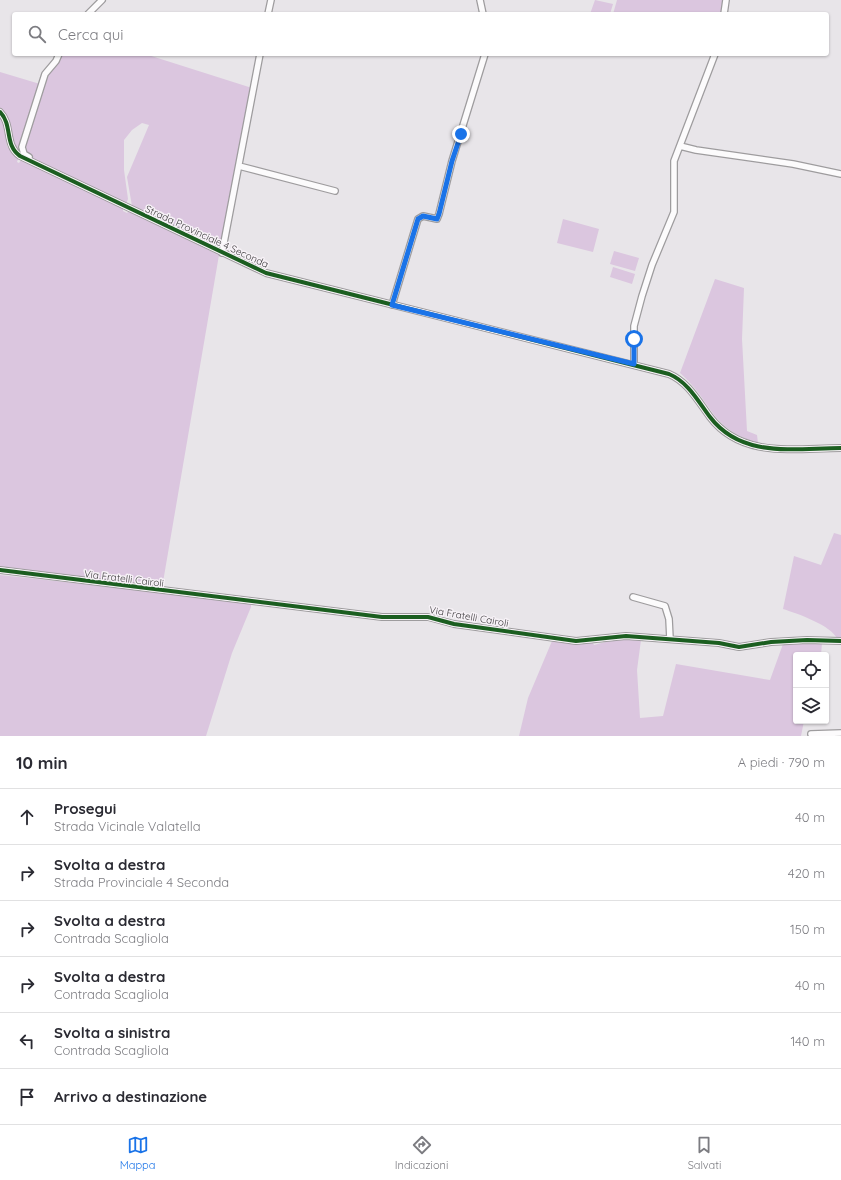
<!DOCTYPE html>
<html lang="it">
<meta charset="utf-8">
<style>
:root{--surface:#fff;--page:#f7f7f7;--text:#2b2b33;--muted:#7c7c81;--line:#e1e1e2;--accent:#1a73e8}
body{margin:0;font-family:Quicksand,sans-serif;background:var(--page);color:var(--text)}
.controls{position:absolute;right:12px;bottom:12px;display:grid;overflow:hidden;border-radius:4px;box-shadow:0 1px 3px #0004}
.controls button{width:36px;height:36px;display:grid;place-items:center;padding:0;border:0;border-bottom:1px solid var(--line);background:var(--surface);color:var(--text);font:20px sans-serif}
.stop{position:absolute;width:12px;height:12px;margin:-9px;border:3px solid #1a73e8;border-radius:50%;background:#fff}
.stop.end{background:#1a73e8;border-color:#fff;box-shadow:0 1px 4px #0008}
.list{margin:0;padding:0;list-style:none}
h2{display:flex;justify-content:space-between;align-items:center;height:52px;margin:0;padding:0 16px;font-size:17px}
h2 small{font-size:13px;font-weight:400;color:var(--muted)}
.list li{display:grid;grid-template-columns:26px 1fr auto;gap:12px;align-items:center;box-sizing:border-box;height:56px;padding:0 16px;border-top:1px solid var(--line)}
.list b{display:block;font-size:15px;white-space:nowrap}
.list p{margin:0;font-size:13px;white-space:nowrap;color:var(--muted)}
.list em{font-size:13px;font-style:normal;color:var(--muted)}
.icon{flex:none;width:22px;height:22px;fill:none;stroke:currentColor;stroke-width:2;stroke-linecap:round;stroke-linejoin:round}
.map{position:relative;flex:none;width:841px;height:736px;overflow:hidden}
.search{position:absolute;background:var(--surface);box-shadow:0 1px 3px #0004;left:12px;right:12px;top:12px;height:44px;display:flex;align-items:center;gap:10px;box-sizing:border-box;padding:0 14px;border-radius:4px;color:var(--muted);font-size:15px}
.sheet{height:388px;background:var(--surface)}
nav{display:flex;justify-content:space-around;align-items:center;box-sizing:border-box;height:56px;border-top:1px solid var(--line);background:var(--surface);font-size:11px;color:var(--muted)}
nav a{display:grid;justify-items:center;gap:2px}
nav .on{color:var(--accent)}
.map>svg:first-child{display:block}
.green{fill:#dbc6df}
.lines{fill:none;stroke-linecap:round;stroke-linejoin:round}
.minor-casing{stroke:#9e9c9e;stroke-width:8}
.minor{stroke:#fcfbfc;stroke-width:5.5}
.cycleway-casing{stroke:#f7f2f7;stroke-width:6}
.cycleway{stroke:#1b5e20;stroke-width:4}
.route{stroke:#1a73e8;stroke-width:5}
.labels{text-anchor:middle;stroke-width:3;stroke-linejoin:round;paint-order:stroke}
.street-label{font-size:10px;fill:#3e3c3e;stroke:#f7f2f7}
</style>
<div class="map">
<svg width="841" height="736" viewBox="0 0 841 736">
<rect width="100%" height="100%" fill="#e8e5e9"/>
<path class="green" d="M595,0L613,4L610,14H590Z
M617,0H724L721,14H613Z
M61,54H145L252,88L221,248L132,206L127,177L149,125L142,123L132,130L124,140V170L128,199L126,204L35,161L25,153L24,149L44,79Z
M0,72L40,84L22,155L16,150L11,139L10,122L0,109Z
M0,115C7,125 6,135 7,146L18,159L17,162L19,163L21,160L123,208V211L127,213L129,211L219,255L162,588L0,568Z
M563,219L599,229L593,252L557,243Z
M614,251L639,258L635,271L610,264Z
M613,267L635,274L632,284L610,277Z
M715,279L744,288L742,339L747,431L757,435L758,443C709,428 713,402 680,373Z
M834,533L841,535V639H837C833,626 796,613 783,609L794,556L821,565Z
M0,575L251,602V607L232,653L206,736H0Z
M613,640H641L637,670L640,718L663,716L676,664L770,680L783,644L813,642L822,643L821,655H796V721H804L801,736H519L528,698L552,641L593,643L594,645Z"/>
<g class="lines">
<defs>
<path id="minor" d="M480,0L483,14
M88,14L102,0
M268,14L271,0
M724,14L726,0
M0,112C13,125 4,145 20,156L266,273L669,374C688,382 698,401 710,417C742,459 795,448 841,448
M680,146L696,150L793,164L841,174
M29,157L24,154L22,147L45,74L56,61L59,54
M239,166L335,191
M222,253L260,54
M392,305L418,219L423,216L437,219L439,214L452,161L485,54
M634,364V326L642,296L652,265L674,212V161L715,54
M0,570L382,617H428L454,624L576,641L626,636L719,643L739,647L771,642L807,640L841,641
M633,597L665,606L669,619L670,639
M811,734L841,733"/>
</defs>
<use href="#minor" class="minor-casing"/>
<use href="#minor" class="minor"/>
<defs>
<path id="cycleway" d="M0,112C13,125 4,145 20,156L266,273L669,374C688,382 698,401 710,417C742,459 795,448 841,448
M0,570L382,617H428L454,624L576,641L626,636L719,643L739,647L771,642L807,640L841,641"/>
</defs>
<use href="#cycleway" class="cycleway-casing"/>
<use href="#cycleway" class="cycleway"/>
</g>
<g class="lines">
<path class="route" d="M461,134L452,161L439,214L437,219L423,216L418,219L392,305L634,364V339"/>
</g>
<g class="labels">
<g class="street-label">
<text transform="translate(207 236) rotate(25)" y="4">Strada Provinciale 4 Seconda</text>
<text transform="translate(124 578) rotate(7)" y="4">Via Fratelli Cairoli</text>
<text transform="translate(469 616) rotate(10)" y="4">Via Fratelli Cairoli</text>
</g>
</g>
</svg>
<div class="controls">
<button><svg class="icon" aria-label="locate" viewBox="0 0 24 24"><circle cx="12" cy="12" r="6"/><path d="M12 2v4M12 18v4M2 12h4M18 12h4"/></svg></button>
<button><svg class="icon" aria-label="layers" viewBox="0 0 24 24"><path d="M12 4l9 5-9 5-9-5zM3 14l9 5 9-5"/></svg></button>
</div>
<div class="stop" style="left:634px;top:339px"></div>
<div class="stop end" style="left:461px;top:134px"></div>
<div class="search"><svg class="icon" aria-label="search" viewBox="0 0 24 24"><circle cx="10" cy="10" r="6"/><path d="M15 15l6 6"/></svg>Cerca qui</div>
</div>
<section class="sheet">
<h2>10 min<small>A piedi · 790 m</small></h2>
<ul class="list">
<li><svg class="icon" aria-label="ahead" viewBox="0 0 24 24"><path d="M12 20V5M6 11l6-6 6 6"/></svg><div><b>Prosegui</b><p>Strada Vicinale Valatella</p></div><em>40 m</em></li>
<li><svg class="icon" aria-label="right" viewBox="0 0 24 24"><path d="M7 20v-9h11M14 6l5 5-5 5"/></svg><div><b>Svolta a destra</b><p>Strada Provinciale 4 Seconda</p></div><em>420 m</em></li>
<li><svg class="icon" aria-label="right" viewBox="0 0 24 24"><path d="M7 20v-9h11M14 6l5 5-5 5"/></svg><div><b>Svolta a destra</b><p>Contrada Scagliola</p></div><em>150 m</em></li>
<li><svg class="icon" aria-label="right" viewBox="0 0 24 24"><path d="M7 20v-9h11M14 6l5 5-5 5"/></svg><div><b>Svolta a destra</b><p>Contrada Scagliola</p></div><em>40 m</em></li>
<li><svg class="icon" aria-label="left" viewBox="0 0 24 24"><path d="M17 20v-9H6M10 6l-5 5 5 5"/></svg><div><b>Svolta a sinistra</b><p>Contrada Scagliola</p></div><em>140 m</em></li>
<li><svg class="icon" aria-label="arrive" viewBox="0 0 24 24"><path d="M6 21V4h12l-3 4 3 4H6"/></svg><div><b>Arrivo a destinazione</b></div></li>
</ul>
</section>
<nav>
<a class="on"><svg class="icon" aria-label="map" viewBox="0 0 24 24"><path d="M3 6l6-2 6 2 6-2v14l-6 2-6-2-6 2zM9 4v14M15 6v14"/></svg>Mappa</a>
<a><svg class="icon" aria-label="directions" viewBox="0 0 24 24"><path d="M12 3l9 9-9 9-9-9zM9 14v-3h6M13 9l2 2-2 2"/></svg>Indicazioni</a>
<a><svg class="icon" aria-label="saved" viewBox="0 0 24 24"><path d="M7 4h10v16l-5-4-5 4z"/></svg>Salvati</a>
</nav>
